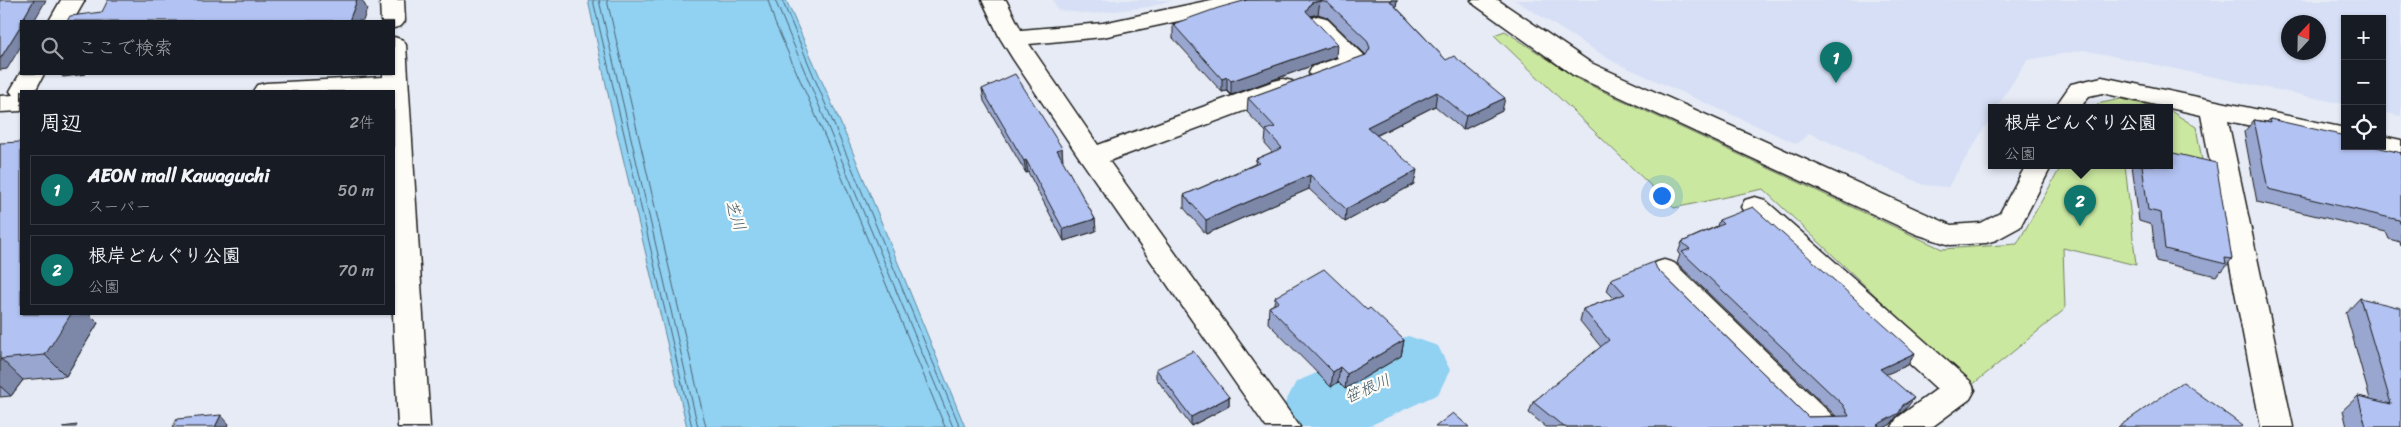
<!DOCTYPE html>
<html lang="ja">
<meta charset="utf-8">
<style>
:root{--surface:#171b24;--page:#20242c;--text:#f1f3f6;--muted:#9ea1a6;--line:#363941;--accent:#0f766e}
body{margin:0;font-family:Sriracha,"Klee One",sans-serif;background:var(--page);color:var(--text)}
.controls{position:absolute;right:15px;top:15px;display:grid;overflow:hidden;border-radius:0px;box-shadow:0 1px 4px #0004}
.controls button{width:45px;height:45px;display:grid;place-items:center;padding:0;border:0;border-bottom:1px solid var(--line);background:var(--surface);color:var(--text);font:25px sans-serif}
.compass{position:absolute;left:2281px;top:15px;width:45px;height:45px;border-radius:50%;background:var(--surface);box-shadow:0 1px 4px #0004;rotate:22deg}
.you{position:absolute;left:1661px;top:195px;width:18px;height:18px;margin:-12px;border:4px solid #fff;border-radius:50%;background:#1a73e8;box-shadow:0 0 0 8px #1a73e833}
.badge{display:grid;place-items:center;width:32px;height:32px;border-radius:50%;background:var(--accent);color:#fff;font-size:16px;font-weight:700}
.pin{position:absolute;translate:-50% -41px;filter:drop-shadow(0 1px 2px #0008)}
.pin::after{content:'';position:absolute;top:26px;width:18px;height:15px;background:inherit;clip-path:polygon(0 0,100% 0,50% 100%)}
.popup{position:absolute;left:1988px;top:104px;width:185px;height:65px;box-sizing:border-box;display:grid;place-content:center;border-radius:0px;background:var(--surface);filter:drop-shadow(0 1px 4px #0005);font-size:16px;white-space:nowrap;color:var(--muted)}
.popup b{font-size:19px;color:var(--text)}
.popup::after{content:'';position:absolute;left:50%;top:100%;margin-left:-10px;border:10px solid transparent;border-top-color:var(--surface)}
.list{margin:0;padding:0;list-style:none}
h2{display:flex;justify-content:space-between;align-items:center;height:65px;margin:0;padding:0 20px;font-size:21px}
h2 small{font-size:16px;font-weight:400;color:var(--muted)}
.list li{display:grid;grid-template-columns:32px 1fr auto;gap:15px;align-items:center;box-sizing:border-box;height:70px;margin:0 10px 10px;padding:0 10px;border:1px solid var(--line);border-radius:0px}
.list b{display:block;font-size:19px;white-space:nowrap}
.list p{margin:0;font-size:16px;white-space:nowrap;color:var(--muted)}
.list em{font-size:16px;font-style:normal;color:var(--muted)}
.icon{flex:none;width:28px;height:28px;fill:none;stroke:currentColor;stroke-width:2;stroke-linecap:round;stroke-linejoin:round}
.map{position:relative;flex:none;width:2401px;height:427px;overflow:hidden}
.search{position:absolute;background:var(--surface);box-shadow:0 1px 4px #0004;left:20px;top:20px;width:375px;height:55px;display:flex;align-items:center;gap:12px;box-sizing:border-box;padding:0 18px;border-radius:0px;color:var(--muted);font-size:19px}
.panel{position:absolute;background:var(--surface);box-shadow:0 1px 4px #0004;left:20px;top:90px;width:375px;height:225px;border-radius:0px}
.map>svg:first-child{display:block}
.built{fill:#d6dff5;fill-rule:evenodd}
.green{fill:#cbe8a0;stroke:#74825e}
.water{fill:#91d1f2;stroke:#62899c}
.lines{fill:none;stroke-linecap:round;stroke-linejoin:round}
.shore{stroke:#4b6472;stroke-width:1}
.river{fill:#91d1f2;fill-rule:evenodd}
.minor-casing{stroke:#1c1c1c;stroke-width:3}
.minor{fill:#fdfcf7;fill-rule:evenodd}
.wall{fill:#99a7d0;stroke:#1c1c1c}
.shaded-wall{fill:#7d88a9;stroke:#1c1c1c}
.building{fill:#b2c2f2;stroke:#1c1c1c}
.labels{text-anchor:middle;stroke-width:4.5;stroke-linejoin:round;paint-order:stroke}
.water-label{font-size:16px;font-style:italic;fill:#455b67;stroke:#fdfcf7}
</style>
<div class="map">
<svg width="2401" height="427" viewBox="0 0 2401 427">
<rect width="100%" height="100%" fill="#e6ebf6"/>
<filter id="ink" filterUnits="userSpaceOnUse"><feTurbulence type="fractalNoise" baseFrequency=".02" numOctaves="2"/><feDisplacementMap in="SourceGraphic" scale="10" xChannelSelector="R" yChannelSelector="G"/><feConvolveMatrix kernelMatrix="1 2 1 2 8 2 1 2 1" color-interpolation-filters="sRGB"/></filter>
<g filter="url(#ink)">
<path class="built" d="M1053,0H1172L1148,7L1089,14L1058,10Z
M1515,0H2401V116L2382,112V19H2345V104L2084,50L2027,60L1997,107H1991V117L1948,187L1924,185L1809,133L1797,144L1612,61ZM2288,22H2318V52H2288Z"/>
<path class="green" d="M1505,31L1581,81L1942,249L2017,244L2062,165H2125L2136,265L2063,248L2065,309L1971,386L1763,189L1674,208L1494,35Z
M2121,99L2156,107H2095L2097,104Z
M2169,110L2196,127L2204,171L2169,163Z"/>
<path class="water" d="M588,0H786L847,138L965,427H687L610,103Z"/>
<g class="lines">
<path class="shore" d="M593,0L692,427
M599,0L698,427
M607,0L706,427
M768,0L775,23L829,146L945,427
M775,0L953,427
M782,0L960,427"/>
<path class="river" d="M1408,336L1438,346L1450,370L1438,394L1367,427H1293L1283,407L1296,382L1378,346Z"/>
<defs>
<path id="minor" d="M61,0H85L73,21H49Z
M380,0H404L405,21L401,26L394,28V21H381Z
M982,0H1006L1021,30L1103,23L1211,0H1257L1253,5L1245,7L1103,37L1029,44L1098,145L1274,81L1283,79L1292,81L1295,87L1292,93L1109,161L1300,427H1266L1083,163L1013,59L1000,38Z
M1471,0H1498L1591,63L1951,225L1981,223L2000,213L2026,165H2052L2020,227L1996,240L1986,243L1950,245L1916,234L1573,75L1475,5Z
M1318,16L1326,18L1364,55L1367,61L1364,67L1321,81L1312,79L1309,73L1312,67L1338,58L1306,23L1310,18Z
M394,37L403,40L406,45L430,427H398L393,314L394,91H253L257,85L266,83L383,77V74H394Z
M21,72V74H44L35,91H21V111L0,112V96L13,95L10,91Z
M2102,77L2345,128V146L2228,121L2293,427H2261L2201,115L2102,93L2089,96L2081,107H2055L2071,84Z
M2382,136L2401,140V158L2373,151L2370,146H2382Z
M1755,197L1765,200L1970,381L1975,390L1970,399L1932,427H1892L1897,418L1937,389L1745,214L1741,207L1745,200Z
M1664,260L1674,263L1835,418L1840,427H1803L1654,279L1650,271L1654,263Z"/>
</defs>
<use href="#minor" class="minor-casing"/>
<use href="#minor" class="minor"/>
</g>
<path class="wall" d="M1247,0H1397L1396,7L1446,60L1502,111L1463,130L1435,106L1376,136L1414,184L1345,222L1309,189L1206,234L1184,208V195L1255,164L1256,159L1272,152L1265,144L1266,132L1247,112L1248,98L1366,55L1365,54L1327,17L1318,14L1311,16L1336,57L1231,95L1227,91L1222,92L1173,38V24Z
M982,89L1062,148V160L1095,219L1096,231L1064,241L1028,172L1026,173L984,101Z
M2270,119L2374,147L2401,153V246L2400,242L2389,239L2386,232L2257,202L2244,132L2254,120L2267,122Z
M0,143L21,314L98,323L66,376L23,380L11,396L0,397Z
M2132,165H2169L2232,259L2222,271L2221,270L2216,276L2156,261L2152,225L2139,221Z
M1719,220L1915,353L1908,365L1886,374L1906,409L1897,416L1891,424L1886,427H1546L1529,413L1533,402L1601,347L1580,321L1583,309L1614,298L1607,291L1611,279L1657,269L1808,417L1836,416L1677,263L1680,255L1678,253L1682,242L1717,226Z
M1275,297L1367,310L1404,340L1401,356L1345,389L1338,382L1331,387L1268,323L1269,307L1274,304Z
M2360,298L2401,427H2347L2343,410L2358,396L2370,399L2346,313Z
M1156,369L1229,397V406L1191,426L1156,378Z"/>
<path class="shaded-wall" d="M34,0H46L34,21H23V19Z
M357,0H362L367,9L363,21H349Z
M1392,0H1397L1395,12L1390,1Z
M1320,1L1318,14L1310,16L1306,11L1311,3Z
M21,25V46L7,69L0,70V59Z
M1337,44L1336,57L1231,95V81Z
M60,74H86L63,77Z
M1227,77V91L1222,92V79Z
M1437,92L1435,106L1365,141L1367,127Z
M1505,98L1502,111L1463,130L1466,116Z
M1062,148L1063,160L1058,162L1057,150Z
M1026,160L1028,172L1026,173L1024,161Z
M1417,170L1414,184L1345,222L1346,209Z
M1310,175L1309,189L1206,234V220Z
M1095,219L1096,231L1064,241L1063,229Z
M62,314H89L98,323L66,376L45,355Z
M1404,340L1401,356L1345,389L1347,374Z
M1915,353L1908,365L1873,380L1880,369Z
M1,359L23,380L11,396L0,386V360Z
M1340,367L1338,382L1331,387L1333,372Z
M1229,397V406L1191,426V417Z
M1914,398L1906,409L1897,416L1891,424L1886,427H1876L1877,425Z
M221,415L229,424L228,427H215Z"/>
<path class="building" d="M0,0H34L23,19H25L23,21H21V25L0,59Z
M108,0H357L349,21H278V20L269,21H67L70,16L102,12Z
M1247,0H1392L1390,1L1446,60L1454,56L1505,98L1466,116L1437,92L1367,127L1417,170L1346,209L1310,175L1206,220L1184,195L1259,163L1256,159L1282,148L1266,130L1275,127L1248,98L1366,55L1370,48L1367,40L1328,3L1320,1L1311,3L1306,11L1337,44L1231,81L1227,77L1222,79L1173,24L1218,8Z
M1015,74L1062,148L1057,150L1095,219L1063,229L1026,160L1024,161L982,89Z
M2270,119L2345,136V146H2373L2401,153V226L2399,220L2268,189L2254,120L2271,123Z
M21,142V314H71L45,355L1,359L0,360V143Z
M2169,152L2216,163L2232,259L2225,258L2226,264L2165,249L2161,213L2148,210L2142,165H2169Z
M1753,207L1915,353L1880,369L1914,398L1903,405L1899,413L1877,425L1881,427H1564L1533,402L1609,340L1583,309L1625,294L1611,279L1654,262L1657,269L1808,417L1849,416L1843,405L1682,252L1690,249L1682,242L1723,224L1719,220Z
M1324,269L1367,310L1370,308L1404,340L1347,374L1340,367L1333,372L1269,307L1279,302L1275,297Z
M2360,298L2401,308V427H2366L2358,396L2391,404Z
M1193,351L1229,397L1191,417L1156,369Z
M2183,382L2243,426L2242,427H2118Z
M1453,413L1469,427H1435Z
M221,415L215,427H173L177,419Z
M77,425L76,427H62Z"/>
</g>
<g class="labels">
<g class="water-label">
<text transform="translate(736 215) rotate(70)" y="6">芝川</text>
<text transform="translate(1367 388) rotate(-24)" y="6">笹根川</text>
</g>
</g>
</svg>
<div class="controls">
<button>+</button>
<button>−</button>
<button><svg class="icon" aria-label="locate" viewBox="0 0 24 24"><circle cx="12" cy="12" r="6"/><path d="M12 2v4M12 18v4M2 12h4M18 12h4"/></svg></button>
</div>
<svg class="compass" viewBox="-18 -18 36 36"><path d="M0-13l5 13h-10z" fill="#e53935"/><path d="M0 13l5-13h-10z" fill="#9ea1a6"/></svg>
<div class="you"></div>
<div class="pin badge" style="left:1836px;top:83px">1</div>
<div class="pin badge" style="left:2080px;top:226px">2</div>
<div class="popup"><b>根岸どんぐり公園</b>公園</div>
<div class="search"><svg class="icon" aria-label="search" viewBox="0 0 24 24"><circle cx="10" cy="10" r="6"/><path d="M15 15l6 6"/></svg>ここで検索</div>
<section class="panel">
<h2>周辺<small>2件</small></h2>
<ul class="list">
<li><span class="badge">1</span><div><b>AEON mall Kawaguchi</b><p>スーパー</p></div><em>50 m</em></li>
<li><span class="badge">2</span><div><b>根岸どんぐり公園</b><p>公園</p></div><em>70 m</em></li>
</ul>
</section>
</div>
